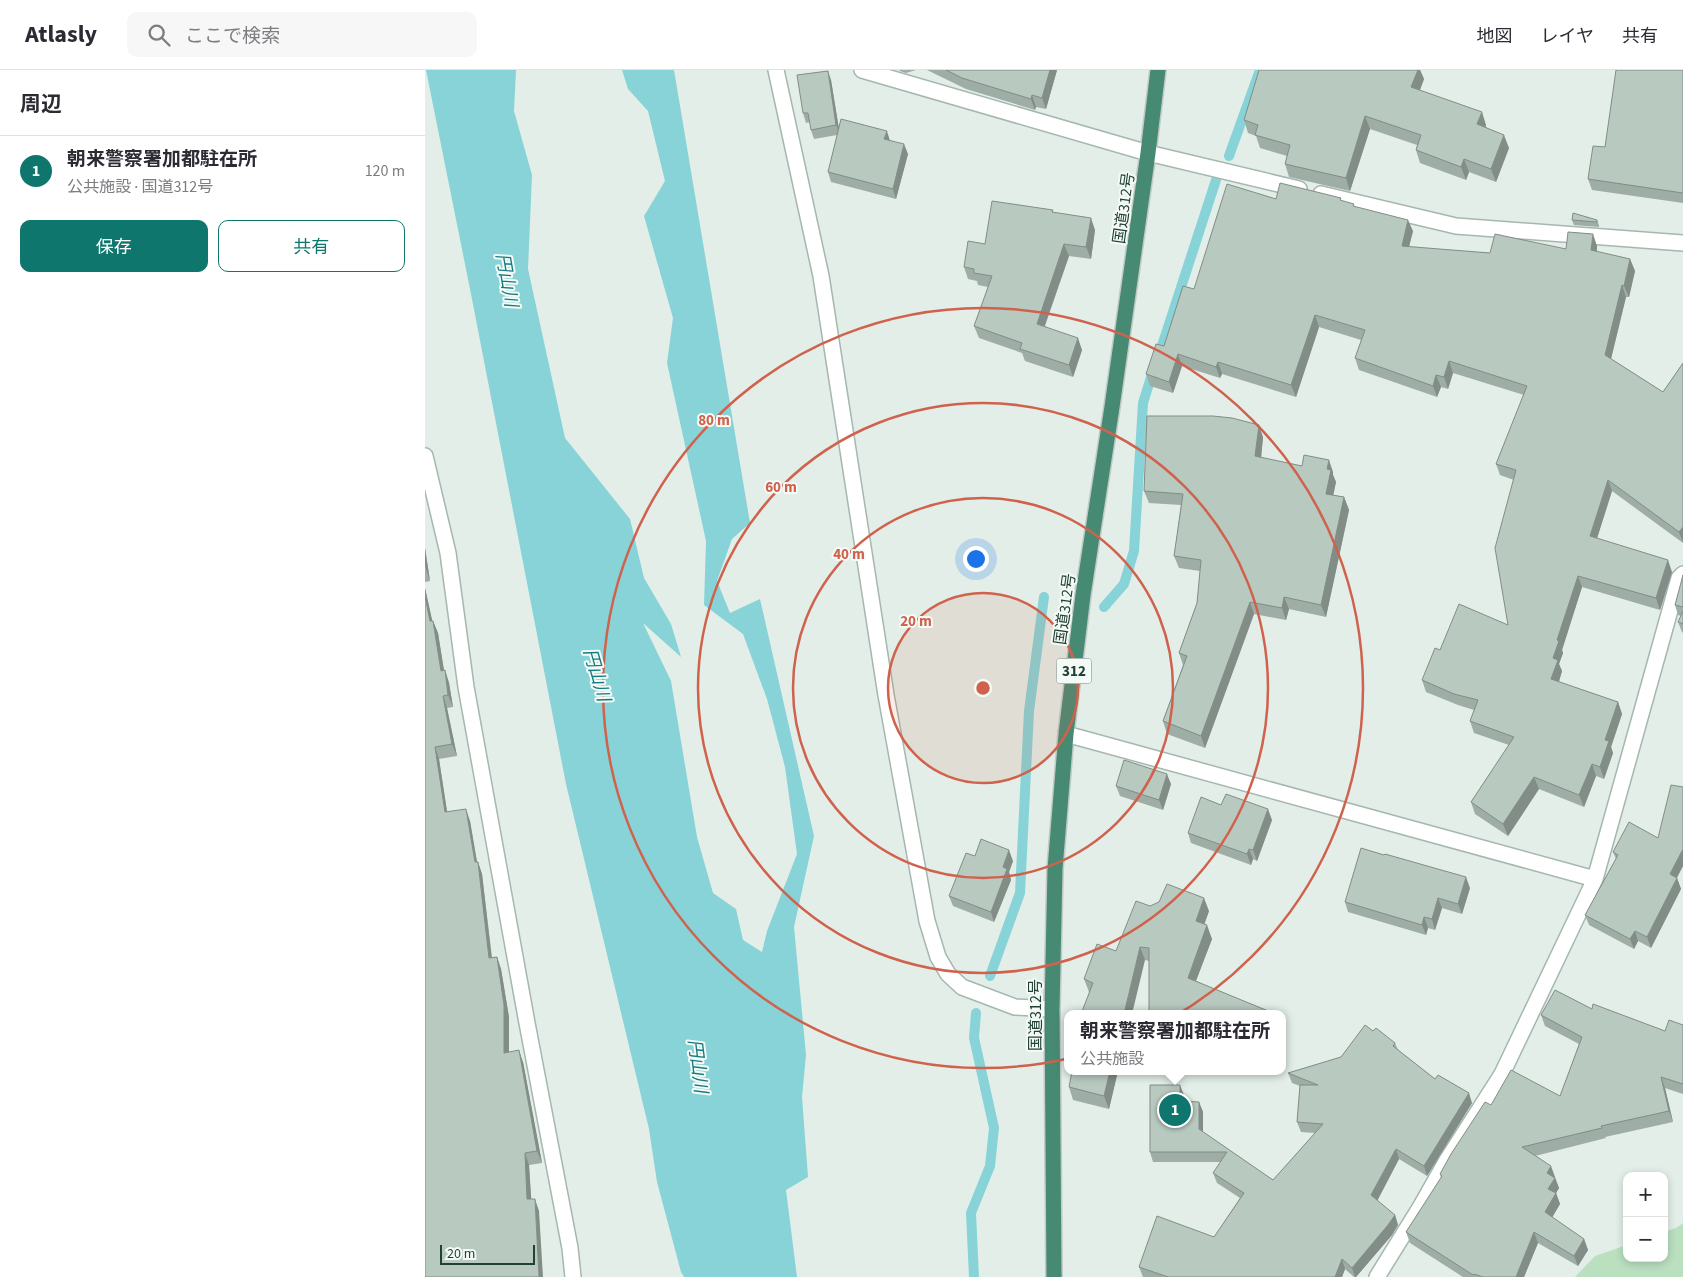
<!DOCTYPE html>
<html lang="ja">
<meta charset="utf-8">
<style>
:root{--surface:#fff;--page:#f7f7f7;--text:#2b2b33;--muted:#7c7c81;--line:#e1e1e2;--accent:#0f766e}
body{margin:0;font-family:"Source Sans 3","Noto Sans JP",sans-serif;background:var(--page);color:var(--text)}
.controls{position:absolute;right:15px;bottom:15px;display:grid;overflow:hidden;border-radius:10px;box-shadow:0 2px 8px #0003}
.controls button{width:45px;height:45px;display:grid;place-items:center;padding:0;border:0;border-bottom:1px solid var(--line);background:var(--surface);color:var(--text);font:25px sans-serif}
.scale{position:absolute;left:15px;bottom:12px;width:95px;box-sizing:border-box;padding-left:5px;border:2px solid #214135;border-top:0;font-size:14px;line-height:18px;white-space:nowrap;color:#214135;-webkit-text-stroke:4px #f4faf6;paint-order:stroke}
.you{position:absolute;left:550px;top:488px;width:18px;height:18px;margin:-12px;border:4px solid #fff;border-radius:50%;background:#1a73e8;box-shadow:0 0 0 8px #1a73e833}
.badge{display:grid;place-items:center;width:32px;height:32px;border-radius:50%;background:var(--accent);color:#fff;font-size:16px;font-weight:700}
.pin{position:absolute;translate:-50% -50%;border:2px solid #fff;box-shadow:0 1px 5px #0006}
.popup{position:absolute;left:639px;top:940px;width:222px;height:65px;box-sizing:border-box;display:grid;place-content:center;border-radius:10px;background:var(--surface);filter:drop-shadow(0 1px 4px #0005);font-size:16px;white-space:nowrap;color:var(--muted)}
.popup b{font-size:19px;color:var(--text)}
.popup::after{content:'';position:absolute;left:50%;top:100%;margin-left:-10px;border:10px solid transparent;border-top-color:var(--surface)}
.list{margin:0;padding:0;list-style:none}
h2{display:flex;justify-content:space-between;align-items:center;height:65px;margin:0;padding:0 20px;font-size:21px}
h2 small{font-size:16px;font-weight:400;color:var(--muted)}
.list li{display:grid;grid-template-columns:32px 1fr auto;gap:15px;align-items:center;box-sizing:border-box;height:70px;padding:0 20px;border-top:1px solid var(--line)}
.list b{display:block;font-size:19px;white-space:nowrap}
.list p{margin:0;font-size:16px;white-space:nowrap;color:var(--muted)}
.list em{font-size:16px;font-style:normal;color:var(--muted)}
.actions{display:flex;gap:10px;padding:15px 20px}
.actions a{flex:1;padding:11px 0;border:1px solid var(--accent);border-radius:10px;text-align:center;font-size:18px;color:var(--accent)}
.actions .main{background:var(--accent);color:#fff}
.icon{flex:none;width:28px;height:28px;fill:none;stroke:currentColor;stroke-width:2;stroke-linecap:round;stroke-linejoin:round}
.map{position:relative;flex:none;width:1258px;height:1207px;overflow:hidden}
header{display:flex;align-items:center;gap:30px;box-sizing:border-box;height:70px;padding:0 25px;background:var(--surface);border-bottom:1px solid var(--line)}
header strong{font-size:24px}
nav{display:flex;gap:28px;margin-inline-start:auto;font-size:18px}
.search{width:350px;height:45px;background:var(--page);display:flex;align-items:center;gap:12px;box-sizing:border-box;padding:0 18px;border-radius:10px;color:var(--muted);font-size:19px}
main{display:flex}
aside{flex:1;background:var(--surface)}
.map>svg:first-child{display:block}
.green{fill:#bae0c0}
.water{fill:#87d3d7}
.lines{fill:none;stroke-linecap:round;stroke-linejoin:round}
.stream{stroke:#87d3d7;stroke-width:10}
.minor-casing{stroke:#a5b7af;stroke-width:18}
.trunk-casing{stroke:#c1cac6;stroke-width:18}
.minor{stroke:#fff;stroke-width:15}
.trunk{stroke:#478a74;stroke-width:15}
.wall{fill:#9eada5}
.shaded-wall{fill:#818d86}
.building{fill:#b8c9c0;stroke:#818d86}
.ring{fill:none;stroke:#d0624d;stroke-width:2.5}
.labels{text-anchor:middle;stroke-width:4;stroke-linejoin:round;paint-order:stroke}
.shield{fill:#f4faf6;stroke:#60786f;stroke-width:1}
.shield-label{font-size:15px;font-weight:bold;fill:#214135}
.street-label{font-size:16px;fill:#214135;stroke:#f4faf6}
.water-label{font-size:18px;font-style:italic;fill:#167b81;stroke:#f4faf6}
.centre{fill:#d0624d;stroke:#f4faf6;stroke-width:2.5}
.ring-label{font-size:15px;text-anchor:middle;font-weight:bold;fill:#d0624d;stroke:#f4faf6;stroke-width:4;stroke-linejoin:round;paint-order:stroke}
</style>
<header>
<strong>Atlasly</strong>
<div class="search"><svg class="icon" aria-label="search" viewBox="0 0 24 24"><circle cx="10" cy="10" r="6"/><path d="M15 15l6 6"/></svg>ここで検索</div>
<nav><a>地図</a><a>レイヤ</a><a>共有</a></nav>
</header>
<main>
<aside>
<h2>周辺<small></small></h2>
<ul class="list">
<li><span class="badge">1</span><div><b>朝来警察署加都駐在所</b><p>公共施設 · 国道312号</p></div><em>120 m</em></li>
</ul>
<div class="actions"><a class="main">保存</a><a>共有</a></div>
</aside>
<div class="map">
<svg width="1258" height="1207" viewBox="0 0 1258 1207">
<rect width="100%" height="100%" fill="#e3eee8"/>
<path class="green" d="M1258,1153V1207H1150L1170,1186L1202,1175V1188H1239V1162L1251,1158Z"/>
<path class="water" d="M1,0H91L89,41L107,105L103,199L140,368L205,449L219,508L246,554L256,587L218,553L246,611L272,767L288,823L311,839L318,870L337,882L342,861L372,784L360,697L342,629L318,564L279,535L281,471L242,293L248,248L219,146L240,111L223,41L203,19L197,0H249L325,453L307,469L292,511L305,543L335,529L389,766L369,857L381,985L377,1027L383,1107L361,1120L372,1207H259L256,1202L232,1112L224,1059L141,714L46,224Z"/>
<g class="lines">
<path class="stream" d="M804,86L835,0
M733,288L791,110
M679,537L699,514L709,481L718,333L728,301
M565,906L595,823L604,641L619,527
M549,1207L546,1143L565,1096L569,1058L549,968L551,943"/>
<defs>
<path id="minor" d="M351,0L396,206L461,625L502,851L513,887L523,904L537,917L590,937L627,939
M437,0L723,83L874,119
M896,124L1031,156L1258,173
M0,386L23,483L41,617L102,953L145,1178L148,1207
M641,664L1170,809
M952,1207L996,1136L1022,1090L1077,1004L1170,809L1254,508L1258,504"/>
<path id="trunk" d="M629,1207L627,939L630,799L641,664L658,525L687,337L723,83L733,0"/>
</defs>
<use href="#minor" class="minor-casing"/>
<use href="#trunk" class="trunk-casing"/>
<use href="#minor" class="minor"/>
<use href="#trunk" class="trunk"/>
</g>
<path class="wall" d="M474,0H491L481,3L475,1Z
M502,0H632L621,39L611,37L610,40L541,19Z
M834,0H995L999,9L995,20L1061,55V57L1084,78L1071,112L1044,102L1041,110L995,93L991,80L992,75L945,59L925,121L864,107L860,94L862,86L835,78L831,66L823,63L819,50Z
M1258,0V133L1167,120L1163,109L1180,77Z
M406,10L414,60L465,71L483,84L471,129L406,112L403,102L412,65L389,69L386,60L385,52L381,53L378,43Z
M851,129L917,131L988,161L984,177L1065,183L1141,179L1172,176V182L1205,189L1210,201L1204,227H1201L1186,289L1238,322L1258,293V473L1187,421L1172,468L1247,502L1235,540L1157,517L1137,580L1138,583L1134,594L1137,601L1134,612L1193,632L1197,644L1186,677L1188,683L1179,709L1171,706L1159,737L1114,719L1083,766L1050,744L1046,732L1084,675L1049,663L1045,651L1049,640L1033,635L1001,622L997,610L1015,580L1083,555L1089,410L1075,405L1071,394L1099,325L1028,303L1023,319L1016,317L1012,327L934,300L930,288L936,270L894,257L871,327L797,304L795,308L757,296L748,323L725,316L721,304L739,276L769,219Z
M628,140V142L670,160L666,189L644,186L620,256L657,280L648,307L600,291L597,283L554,268L549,256L563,217L553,215L552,211L543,209L539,197L560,174Z
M1147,150H1172L1174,155V157L1149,155Z
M838,367L836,388L908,402V405L911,412L908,425L919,427L924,440L901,547L864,539L861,550L829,544L780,678L742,664L738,651L758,595L754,583L772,533L775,501L754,498L749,486L756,435L724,433L719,421Z
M0,478L5,511L0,512Z
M1258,505V563L1257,562L1253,552L1256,546L1253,545L1250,535Z
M0,518L7,551H8L13,563L19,601L20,600L24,613L28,637L22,638L32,686L14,689L22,742L45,751L52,792H53L57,804L67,887H72L76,899L84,947V982L98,992L117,1093L104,1095L106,1129L114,1141L0,1207Z
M746,714L738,740L695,726L691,716Z
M796,735L847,750L832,791L828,789L826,795L766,773L763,763Z
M1188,782L1258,796L1252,808L1256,819L1226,878L1213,871L1209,879L1164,855L1160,845L1191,789Z
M550,786L588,791L584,802L586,810L569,852L528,836L524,826Z
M1045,818L1037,844L1017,838L1010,860L1003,858L1001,865L923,842L920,832Z
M725,836L784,841L779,854L787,869L771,911L849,944H724V891L720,890L664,923V922L659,909L691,881Z
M1167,939L1240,961L1258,955V1024L1240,1018L1248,1052L1180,1067L1181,1068L1110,1086L1130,1107L1134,1118L1131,1123L1135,1134L1127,1147L1159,1169L1163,1180L1153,1196L1113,1173L1099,1207H1038L985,1173L981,1162L1016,1108L1015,1104L1066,1035L1135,1026L1154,974L1120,956L1116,945Z
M948,961L970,973L973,980L1010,1009L1047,1033L1002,1106L974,1089L952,1131L970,1145L973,1155L967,1165L931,1207H929L920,1199L917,1207H718L714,1197L789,1167L815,1128L792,1113L788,1103L796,1092H728L725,1082L759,1025V1031L774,1032L778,1042V1062L848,1110L890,1063L876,1062L872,1052L875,1016L867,1013L863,1003L916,987Z
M693,1001L684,1039L648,1030L644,1017Z"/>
<path class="shaded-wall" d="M625,0H632L621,39L617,28Z
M993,0H995L999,9L991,30L986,17Z
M403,1L406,10L415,65L411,55Z
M607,25L611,37L610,40L606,29Z
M1057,42L1061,55L1057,67L1052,54Z
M940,46L945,59L925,121L921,108Z
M462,61L465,71L459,69Z
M1079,65L1084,78L1071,112L1066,99Z
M479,74L483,84L471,129L468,119Z
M1039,89L1044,102L1041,110L1036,97Z
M666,148L670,160L666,189L661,177Z
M983,150L988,161L981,188L977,176Z
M1168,164L1172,176L1171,192L1166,180Z
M639,174L644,186L616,266L612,254Z
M1205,189L1210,201L1204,227L1199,216Z
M1197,215L1201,227L1184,297L1180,285Z
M890,245L894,257L871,327L866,315Z
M653,268L657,280L648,307L644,295Z
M753,284L757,296L748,323L744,312Z
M1024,291L1028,303L1023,319L1019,307Z
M793,292L797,304L795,308L791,297Z
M1011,305L1016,317L1012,327L1008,316Z
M834,355L838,367L835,399L830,386Z
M904,390L908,402V405L911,412L906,436L901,424L902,399Z
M1183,410L1187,421L1169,478L1165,466Z
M919,427L924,440L901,547L896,535Z
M1258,457V472L1254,462Z
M0,478L5,511L0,496Z
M1243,490L1247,502L1235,540L1231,528Z
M1153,506L1157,517L1137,580L1138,583L1134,594L1137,601L1131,621L1126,609L1128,588L1132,570Z
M0,518L10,563L5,551L0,526Z
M859,527L864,539L861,550L857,538Z
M825,532L829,544L780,678L776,666Z
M8,551L13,563L21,613L16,601Z
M20,600L24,613L28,637L23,625Z
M18,626L22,638L32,686L27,674Z
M1193,632L1197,644L1186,677L1188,683L1179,709L1175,697L1180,670Z
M10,677L14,689L24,754L20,742Z
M1167,694L1171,706L1159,737L1154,725Z
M742,704L746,714L738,740L734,730Z
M1109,707L1114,719L1083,766L1078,754Z
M41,739L45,751L54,804L50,792Z
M843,739L847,750L832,791L828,780Z
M824,779L828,789L826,795L822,784Z
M1258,779V796L1248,814L1245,804Z
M584,780L588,791L584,802L586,810L569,852L566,842L578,797Z
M53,792L57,804L68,900L64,888Z
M1041,807L1045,818L1037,844L1033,834Z
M1252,808L1256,819L1226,878L1222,867Z
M779,828L784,841L776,864L771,851Z
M1013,828L1017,838L1010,860L1007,849Z
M999,847L1003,858L1001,865L997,855Z
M782,855L787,869L767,921L763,908Z
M1210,861L1213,871L1209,879L1205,869Z
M715,877L720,890L707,944H699Z
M72,887L76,899L84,947V995L79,983Z
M94,980L98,992L117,1093L112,1081Z
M685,1001H693L684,1039L679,1026Z
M1236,1007L1240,1018L1248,1052L1244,1041Z
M755,1015L759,1025V1041L755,1031Z
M1044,1023L1047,1033L1002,1106L999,1096Z
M774,1032L778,1042V1069L774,1059Z
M971,1079L974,1089L950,1135L946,1125Z
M100,1083L104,1095L107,1141L102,1129Z
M1126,1096L1130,1107L1126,1114L1122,1103Z
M1130,1108L1134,1118L1127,1130L1123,1119Z
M1131,1123L1135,1134L1124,1153L1120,1142Z
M110,1129L114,1141L118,1207H114Z
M970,1145L973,1155L967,1165L931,1207H930L927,1198Z
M1109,1162L1113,1173L1099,1207H1091Z
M1159,1169L1163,1180L1153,1196L1149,1186Z
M917,1189L920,1199L917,1207H910Z"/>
<path class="building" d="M521,0H625L617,28L607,25L606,29L537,8Z
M834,0H993L986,17L1057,42L1052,54L1079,65L1066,99L1039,89L1036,97L991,80L996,65L940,46L921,108L860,94L865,75L830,65L833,55L819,50Z
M1191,0H1258V123L1163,109L1168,76L1180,77Z
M403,1L411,55L386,60L383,43H378L372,5Z
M416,49L462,61L459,69L479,74L468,119L403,102Z
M855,113L916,128L915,130L929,134L928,136L983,150L977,176L1065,183L1070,164L1141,179L1143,162L1168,164L1166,180L1205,189L1199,216L1197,215L1180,285L1238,322L1258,293V457L1254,462L1183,410L1165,466L1243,490L1231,528L1153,506L1132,570L1134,571L1128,588L1133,590L1126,609L1193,632L1180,670L1184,671L1175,697L1167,694L1154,725L1109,707L1078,754L1046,732L1089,667L1045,651L1053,630L1029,624L997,610L1010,578L1015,580L1034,534L1083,555L1070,478L1091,400L1071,394L1102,316L1024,291L1019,307L1011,305L1008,316L930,288L940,260L890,245L866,315L793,292L791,297L753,284L744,312L721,304L731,274L739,276L758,216L769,219L802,114L851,129Z
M567,131L628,140L627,142L666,148L661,177L639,174L612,254L653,268L644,295L595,279L597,273L549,256L567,206L549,203V199L539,197L543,171L560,174Z
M1148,143L1172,150V152L1147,150Z
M722,346H788L807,348L834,355L830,386L877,396L879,385L904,390L902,399L906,400L901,424L919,427L896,535L859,527L857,538L825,532L776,666L738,651L762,586L754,583L772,533L776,490L749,486L758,424L719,421Z
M1258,505V537L1250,535Z
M0,526L5,551H8L16,601L20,600L23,625L18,626L27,674L10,677L20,742L41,739L50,792H53L64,888L72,887L79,935V983L94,980L112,1081L100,1083L102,1129H110L114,1207H0Z
M1258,541V554L1253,552Z
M699,690L742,704L734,730L691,716Z
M1246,715L1258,717V779L1245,804L1252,808L1222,867L1210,861L1205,869L1160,845L1193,785L1188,782L1204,752L1233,768Z
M801,724L843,739L828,780L824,779L822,784L763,763L776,727L796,735Z
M556,769L584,780L578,797L582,799L566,842L524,826L541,783L550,786Z
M936,778L959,785L960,784L1041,807L1033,834L1013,828L1007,849L999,847L997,855L920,832Z
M742,814L779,828L771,851L782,855L763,908L848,943V944H727L724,942V878L715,877L699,944H656L668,913L659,909L672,874L691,881L711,831L725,836L734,832Z
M1130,920L1167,939L1168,934L1240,961L1244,950L1258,955V1014L1236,1007L1244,1041L1176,1056L1177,1058L1097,1077L1126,1096L1122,1103L1130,1108L1123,1119L1131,1123L1120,1142L1159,1169L1149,1186L1109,1162L1091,1207H1058L1049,1204L1048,1205L981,1162L1017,1106L1015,1104L1026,1084L1060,1032L1066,1035L1086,1000L1135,1026L1157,967L1116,945Z
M940,955L948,961L951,958L970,973L968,976L1010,1009L1013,1005L1044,1023L999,1096L971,1079L946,1125L970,1145L963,1155L927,1198L917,1189L910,1207H743L714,1197L732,1146L789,1167L819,1123L788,1103L802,1082H725V1015H755V1031L774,1032V1059L848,1110L898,1054L872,1052L875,1015H893L863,1003L916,987Z
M647,1001H685L679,1026L644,1017Z"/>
<circle cx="558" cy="618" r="95" fill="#d0624d" fill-opacity=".12"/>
<g class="ring">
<circle cx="558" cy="618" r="95"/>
<circle cx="558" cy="618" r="190"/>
<circle cx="558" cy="618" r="285"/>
<circle cx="558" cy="618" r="380"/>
</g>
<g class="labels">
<rect class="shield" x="631.5" y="588.5" width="35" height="25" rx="4"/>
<g class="shield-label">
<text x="649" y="606">312</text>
</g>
<g class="street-label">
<text transform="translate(698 138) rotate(-82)" y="6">国道312号</text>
<text transform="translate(639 539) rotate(-82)" y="6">国道312号</text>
<text transform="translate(610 945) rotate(-90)" y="6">国道312号</text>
</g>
<g class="water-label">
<text transform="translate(82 210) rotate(80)" y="6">円山川</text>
<text transform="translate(172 605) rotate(74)" y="6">円山川</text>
<text transform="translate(273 996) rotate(83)" y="6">円山川</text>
</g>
</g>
<circle cx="558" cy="618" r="8" class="centre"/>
<g class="ring-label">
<text x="289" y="355">80 m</text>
<text x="356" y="422">60 m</text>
<text x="424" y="489">40 m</text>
<text x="491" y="556">20 m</text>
</g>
</svg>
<div class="controls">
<button>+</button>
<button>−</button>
</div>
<div class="scale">20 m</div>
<div class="you"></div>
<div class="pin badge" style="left:750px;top:1040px">1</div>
<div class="popup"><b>朝来警察署加都駐在所</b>公共施設</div>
</div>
</main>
